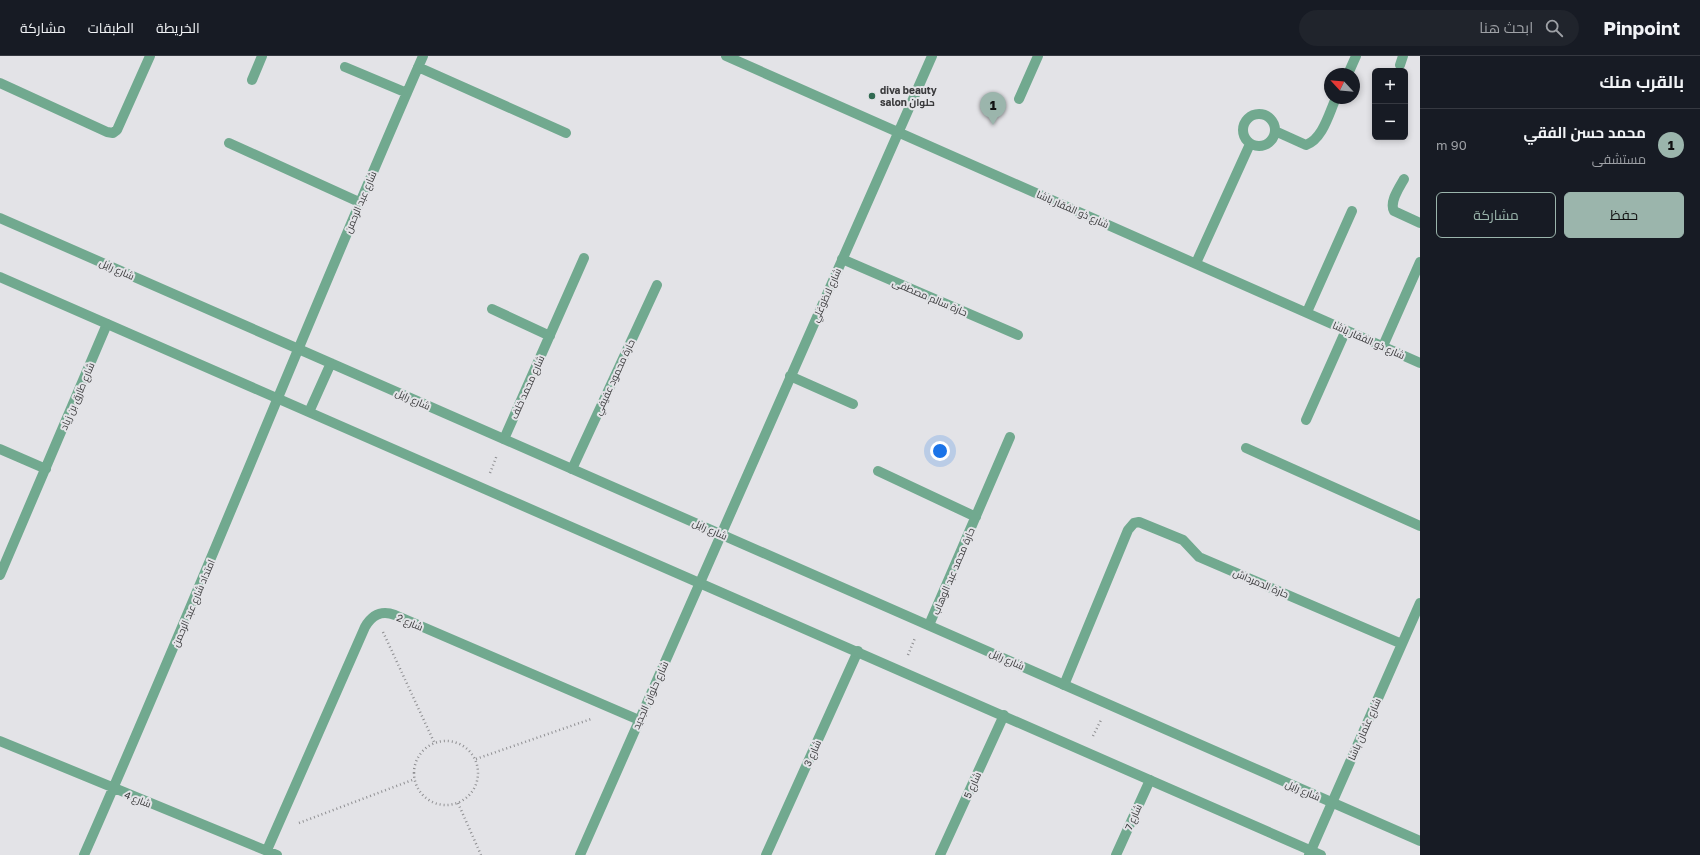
<!DOCTYPE html>
<html lang="ar">
<meta charset="utf-8">
<style>
:root{--surface:#171b24;--page:#20242c;--text:#f1f3f6;--muted:#9ea1a6;--line:#363941;--accent:#9bb5ac}
body{margin:0;font-family:"Golos Text",Cairo,sans-serif;background:var(--page);color:var(--text);direction:rtl}
.controls{position:absolute;right:12px;top:12px;display:grid;overflow:hidden;border-radius:6px;box-shadow:0 2px 6px #0003}
.controls button{width:36px;height:36px;display:grid;place-items:center;padding:0;border:0;border-bottom:1px solid var(--line);background:var(--surface);color:var(--text);font:20px sans-serif}
.compass{position:absolute;left:1324px;top:12px;width:36px;height:36px;border-radius:50%;background:var(--surface);box-shadow:0 2px 6px #0003;rotate:296deg}
.you{position:absolute;left:940px;top:395px;width:14px;height:14px;margin:-10px;border:3px solid #fff;border-radius:50%;background:#1a73e8;box-shadow:0 0 0 6px #1a73e833}
.badge{display:grid;place-items:center;width:26px;height:26px;border-radius:50%;background:var(--accent);color:#111;font-size:13px;font-weight:700}
.pin{position:absolute;translate:-50% -33px;filter:drop-shadow(0 1px 2px #0008)}
.pin::after{content:'';position:absolute;top:21px;width:14px;height:12px;background:inherit;clip-path:polygon(0 0,100% 0,50% 100%)}
.list{margin:0;padding:0;list-style:none}
h2{display:flex;justify-content:space-between;align-items:center;height:52px;margin:0;padding:0 16px;font-size:17px}
h2 small{font-size:13px;font-weight:400;color:var(--muted)}
.list li{display:grid;grid-template-columns:26px 1fr auto;gap:12px;align-items:center;box-sizing:border-box;height:72px;padding:0 16px;border-top:1px solid var(--line)}
.list b{display:block;font-size:15px;white-space:nowrap}
.list p{margin:0;font-size:13px;white-space:nowrap;color:var(--muted)}
.list em{font-size:13px;font-style:normal;color:var(--muted)}
.actions{display:flex;gap:8px;padding:12px 16px}
.actions a{flex:1;padding:9px 0;border:1px solid var(--accent);border-radius:6px;text-align:center;font-size:14px;color:var(--accent)}
.actions .main{background:var(--accent);color:#111}
.icon{flex:none;width:22px;height:22px;fill:none;stroke:currentColor;stroke-width:2;stroke-linecap:round;stroke-linejoin:round}
.map{position:relative;flex:none;width:1420px;height:799px;overflow:hidden;direction:ltr}
header{display:flex;align-items:center;gap:24px;box-sizing:border-box;height:56px;padding:0 20px;background:var(--surface);border-bottom:1px solid var(--line)}
header strong{font-size:19px}
nav{display:flex;gap:22px;margin-inline-start:auto;font-size:14px}
.search{width:280px;height:36px;background:var(--page);display:flex;align-items:center;gap:10px;box-sizing:border-box;padding:0 14px;border-radius:22px;color:var(--muted);font-size:15px}
main{display:flex}
aside{flex:1;background:var(--surface)}
.map>svg:first-child{display:block}
.lines{fill:none;stroke-linecap:round;stroke-linejoin:round}
.path{stroke:#8f8f92;stroke-width:2.5;stroke-dasharray:1 3;stroke-linecap:butt}
.service{stroke:#71a98f;stroke-width:10}
.minor{stroke:#71a98f;stroke-width:10}
.tertiary{stroke:#71a98f;stroke-width:10}
.poi-dot{fill:#316a52;stroke:#e3e3e7;stroke-width:1.5}
.labels{text-anchor:middle;stroke-width:4;stroke-linejoin:round;paint-order:stroke}
.poi-label{font-size:10px;font-weight:bold;fill:#3b3b3d;stroke:#e3e3e7;text-anchor:start}
.street-label{font-size:10px;fill:#3b3b3d;stroke:#e3e3e7}
</style>
<header>
<strong>Pinpoint</strong>
<div class="search"><svg class="icon" aria-label="search" viewBox="0 0 24 24"><circle cx="10" cy="10" r="6"/><path d="M15 15l6 6"/></svg>ابحث هنا</div>
<nav><a>الخريطة</a><a>الطبقات</a><a>مشاركة</a></nav>
</header>
<main>
<aside>
<h2>بالقرب منك<small></small></h2>
<ul class="list">
<li><span class="badge">1</span><div><b>محمد حسن الفقي</b><p>مستشفى</p></div><em>90 m</em></li>
</ul>
<div class="actions"><a class="main">حفظ</a><a>مشاركة</a></div>
</aside>
<div class="map">
<svg width="1420" height="799" viewBox="0 0 1420 799">
<rect width="100%" height="100%" fill="#e3e3e7"/>
<g class="lines">
<path class="path" d="M490,417L497,399
M383,576L434,686
M908,599L915,582
M1093,680L1101,664
M414 717a32 32 0 1 1 64 0a32 32 0 1 1-64 0Z
M476,703L591,663
M458,747L481,799
M299,767L415,723"/>
<path class="service" d="M1348,18L1356,0
M1019,43L1038,0
M1243 74a16 16 0 1 1 32 0a16 16 0 1 1-32 0Z
M1275,75L1306,89C1323,83 1329,57 1336,42
M1196,207L1250,88"/>
<path class="minor" d="M726,0L1420,307
M1400,9L1403,0
M345,11L407,37
M418,11L566,77
M252,24L262,0
M0,27L107,76L113,77L117,74L150,0
M229,87L359,146
M1404,123C1399,132 1389,146 1394,155L1420,167
M842,203L1018,279
M492,253L550,280
M1307,256L1352,155
M1383,290L1420,206
M790,320L853,348
M1306,364L1346,274
M504,383L584,202
M1246,392L1420,470
M0,393L46,413
M572,413L657,229
M878,415L976,461
M0,519L107,268
M929,569L1010,381
M1064,629L1128,474L1134,467L1139,466L1183,484L1199,501L1402,588
M0,685L277,799
M267,794L365,571C372,559 381,554 395,559L639,664
M84,799C201,534 307,265 423,0
M580,799L932,0
M766,799L858,595
M940,799L1004,659
M1116,799L1150,724
M1309,799L1420,547"/>
<path class="tertiary" d="M0,162L1420,785
M0,221L1321,799
M309,356L331,307"/>
</g>
<circle class="poi-dot" cx="872" cy="40" r="4"/>
<g class="labels">
<g class="poi-label">
<text x="880" y="38">diva beauty<tspan x="880" dy="12">salon حلوان</tspan></text>
</g>
<g class="street-label">
<text transform="translate(360 146) rotate(-67)" y="4">شارع عبد الرحمن</text>
<text transform="translate(1073 153) rotate(24)" y="4">شارع ذو الفقار باشا</text>
<text transform="translate(117 213) rotate(24)" y="4">شارع رايل</text>
<text transform="translate(826 239) rotate(-66)" y="4">شارع لاظوغلي</text>
<text transform="translate(930 241) rotate(23)" y="4">حارة سالم مصطفى</text>
<text transform="translate(1369 284) rotate(24)" y="4">شارع ذو الفقار باشا</text>
<text transform="translate(614 321) rotate(-65)" y="4">حارة محمود عفيفي</text>
<text transform="translate(527 331) rotate(-66)" y="4">شارع محمد خلف</text>
<text transform="translate(77 340) rotate(-67)" y="4">شارع طارق بن زياد</text>
<text transform="translate(413 343) rotate(24)" y="4">شارع رايل</text>
<text transform="translate(710 473) rotate(24)" y="4">شارع رايل</text>
<text transform="translate(953 515) rotate(-67)" y="4">حارة محمد عبد الوهاب</text>
<text transform="translate(1261 527) rotate(23)" y="4">حارة الدمرداش</text>
<text transform="translate(193 547) rotate(-67)" y="4">امتداد شارع عبد الرحمن</text>
<text transform="translate(410 566) rotate(23)" y="4">شارع 2</text>
<text transform="translate(1007 603) rotate(24)" y="4">شارع رايل</text>
<text transform="translate(650 639) rotate(-66)" y="4">شارع حلوان الجديد</text>
<text transform="translate(1364 673) rotate(-66)" y="4">شارع عثمان باشا</text>
<text transform="translate(812 697) rotate(-66)" y="4">شارع 3</text>
<text transform="translate(972 729) rotate(-66)" y="4">شارع 5</text>
<text transform="translate(1303 734) rotate(23)" y="4">شارع رايل</text>
<text transform="translate(138 743) rotate(22)" y="4">شارع 4</text>
<text transform="translate(1133 761) rotate(-66)" y="4">شارع 7</text>
</g>
</g>
</svg>
<div class="controls">
<button>+</button>
<button>−</button>
</div>
<svg class="compass" viewBox="-18 -18 36 36"><path d="M0-13l5 13h-10z" fill="#e53935"/><path d="M0 13l5-13h-10z" fill="#9ea1a6"/></svg>
<div class="you"></div>
<div class="pin badge" style="left:993px;top:69px">1</div>
</div>
</main>
